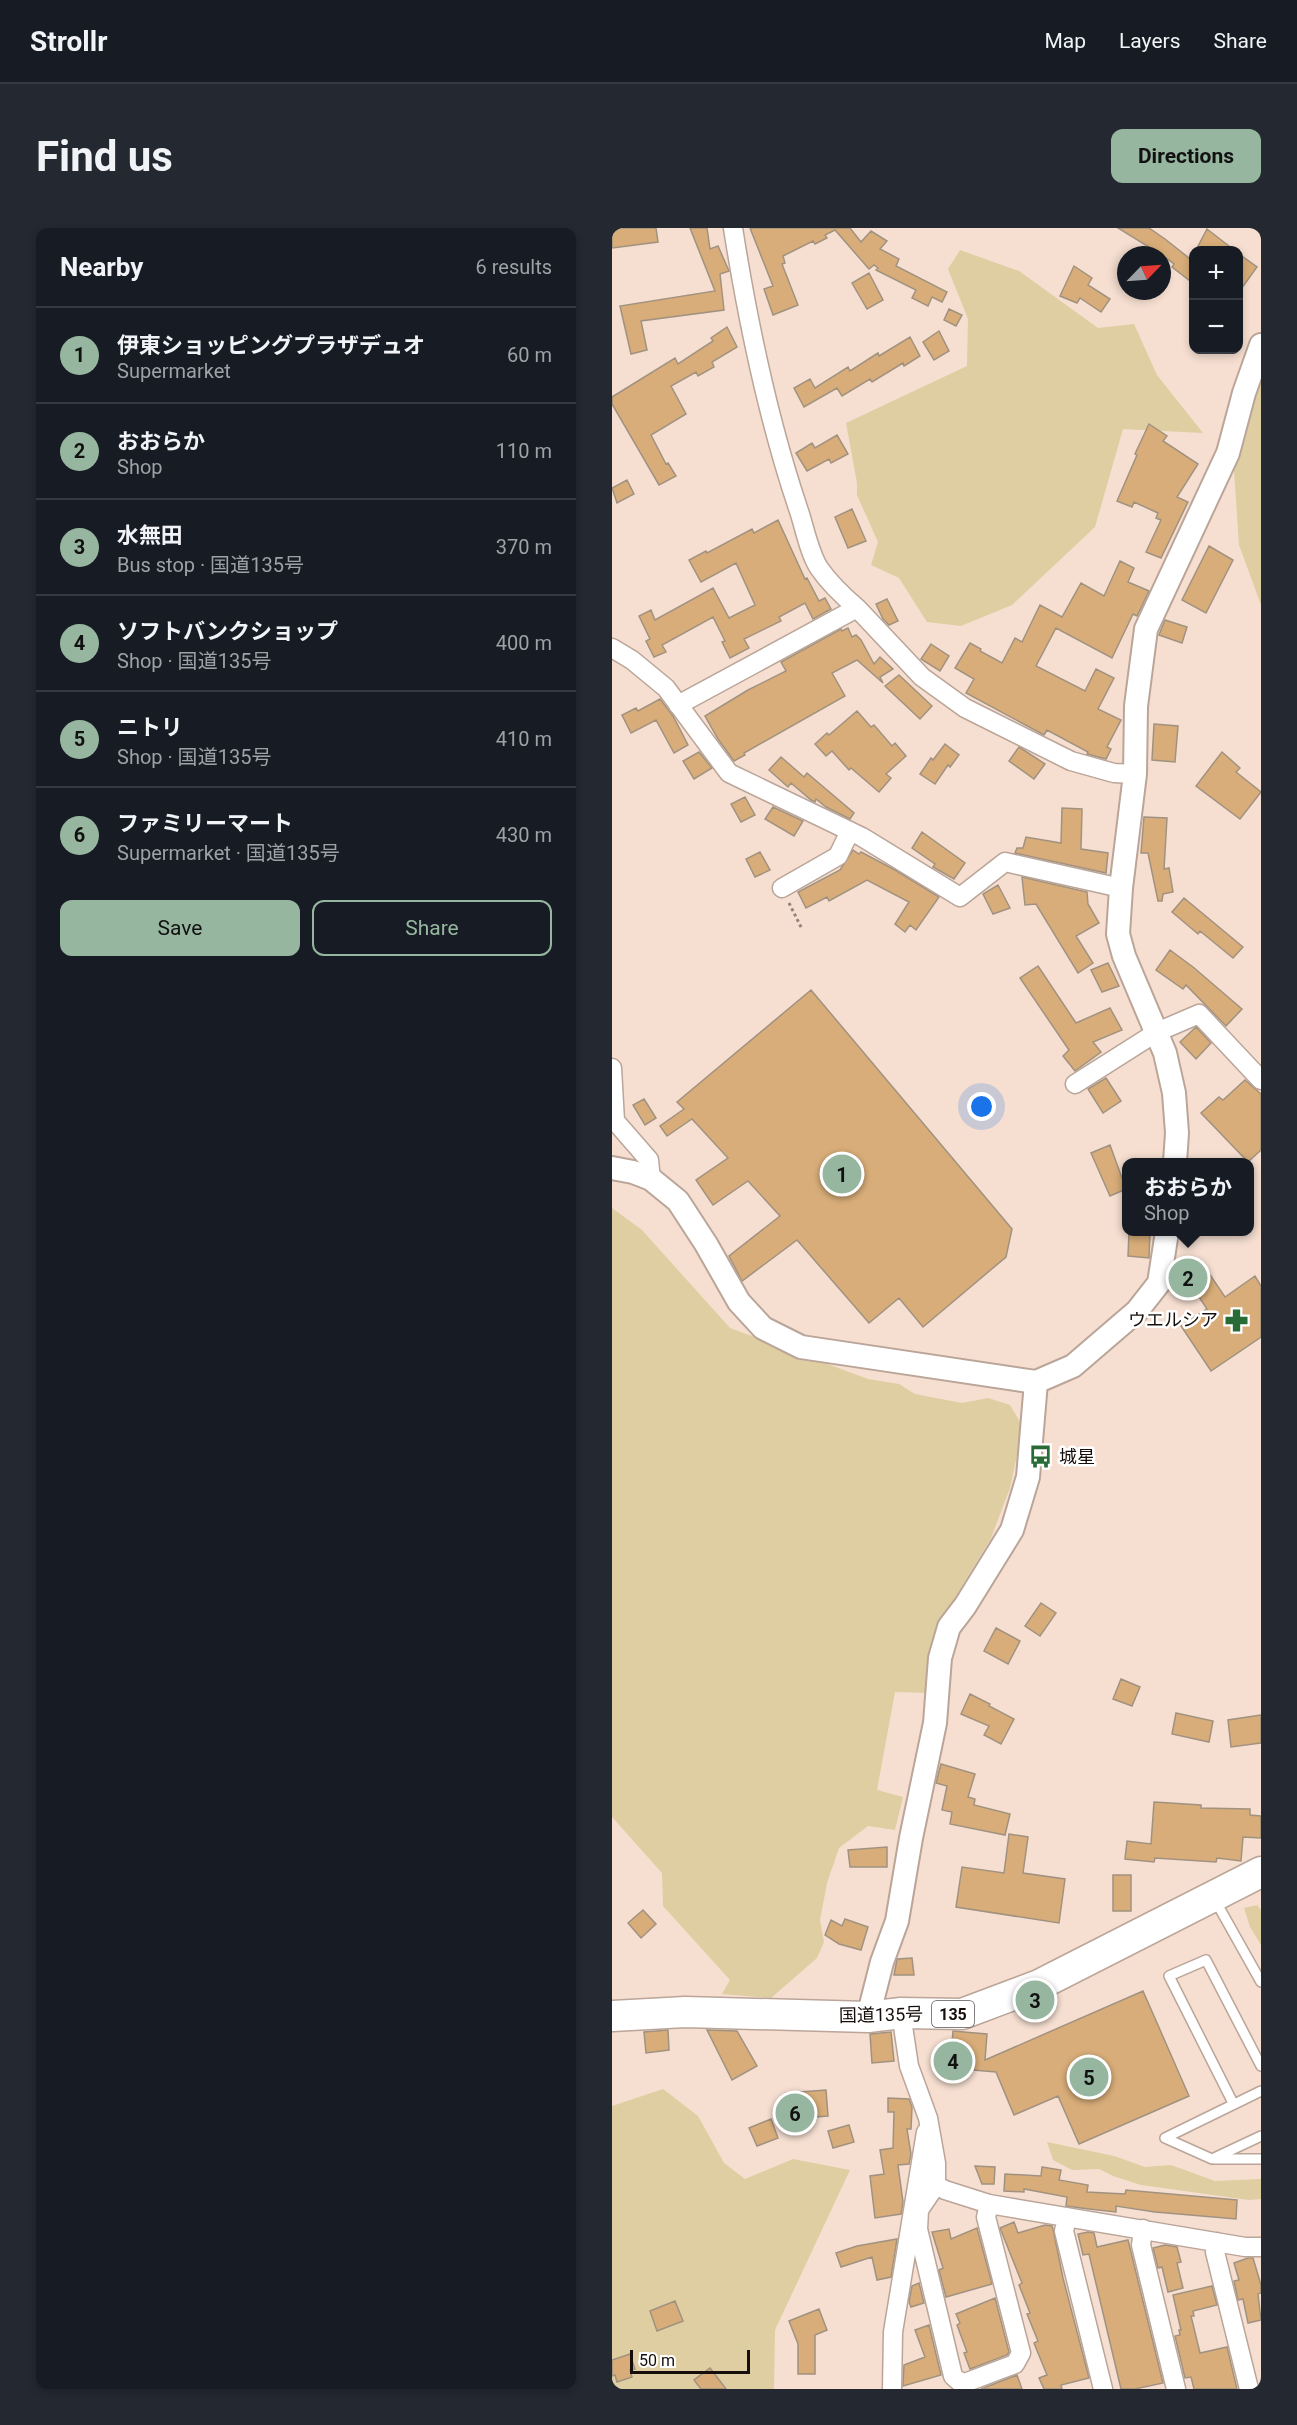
<!DOCTYPE html>
<meta charset="utf-8">
<style>
:root{--surface:#171b24;--page:#242831;--text:#f1f3f6;--muted:#9ea1a6;--line:#363941;--accent:#97b6a0}
body{margin:0;font-family:Roboto,"Noto Sans JP",sans-serif;background:var(--page);color:var(--text)}
.controls{position:absolute;right:18px;top:18px;display:grid;overflow:hidden;border-radius:12px;box-shadow:0 3px 9px #0003}
.controls button{width:54px;height:54px;display:grid;place-items:center;padding:0;border:0;border-bottom:2px solid var(--line);background:var(--surface);color:var(--text);font:30px sans-serif}
.compass{position:absolute;left:505px;top:18px;width:54px;height:54px;border-radius:50%;background:var(--surface);box-shadow:0 3px 9px #0003;rotate:65deg}
.scale{position:absolute;left:18px;bottom:15px;width:120px;box-sizing:border-box;padding-left:6px;border:3px solid #160e0a;border-top:0;font-size:16px;line-height:21px;white-space:nowrap;color:#160e0a;-webkit-text-stroke:4px #fff;paint-order:stroke}
.you{position:absolute;left:370px;top:879px;width:21px;height:21px;margin:-15px;border:4px solid #fff;border-radius:50%;background:#1a73e8;box-shadow:0 0 0 9px #1a73e833}
.badge{display:grid;place-items:center;width:39px;height:39px;border-radius:50%;background:var(--accent);color:#111;font-size:20px;font-weight:700}
.pin{position:absolute;translate:-50% -50%;border:3px solid #fff;box-shadow:0 2px 6px #0006}
.popup{position:absolute;left:510px;top:930px;width:132px;height:78px;box-sizing:border-box;display:grid;place-content:center;border-radius:12px;background:var(--surface);filter:drop-shadow(0 2px 4px #0005);font-size:20px;white-space:nowrap;color:var(--muted)}
.popup b{font-size:22px;color:var(--text)}
.popup::after{content:'';position:absolute;left:50%;top:100%;margin-left:-12px;border:12px solid transparent;border-top-color:var(--surface)}
.list{margin:0;padding:0;list-style:none}
h2{display:flex;justify-content:space-between;align-items:center;height:78px;margin:0;padding:0 24px;font-size:26px}
h2 small{font-size:20px;font-weight:400;color:var(--muted)}
.list li{display:grid;grid-template-columns:39px 1fr auto;gap:18px;align-items:center;box-sizing:border-box;height:96px;padding:0 24px;border-top:2px solid var(--line)}
.list b{display:block;font-size:22px;white-space:nowrap}
.list p{margin:0;font-size:20px;white-space:nowrap;color:var(--muted)}
.list em{font-size:20px;font-style:normal;color:var(--muted)}
.actions{display:flex;gap:12px;padding:18px 24px}
.actions a{flex:1;padding:14px 0;border:2px solid var(--accent);border-radius:12px;text-align:center;font-size:21px;color:var(--accent)}
.actions .main{background:var(--accent);color:#111}
.map{position:relative;flex:none;width:649px;height:2161px;overflow:hidden;border-radius:12px}
header{display:flex;align-items:center;gap:36px;box-sizing:border-box;height:84px;padding:0 30px;background:var(--surface);border-bottom:2px solid var(--line)}
header strong{font-size:28px}
nav{display:flex;gap:33px;margin-inline-start:auto;font-size:21px}
.intro{display:flex;align-items:center;justify-content:space-between;box-sizing:border-box;height:144px;padding:0 36px}
h1{margin:0;font-size:42px}
.button{padding:15px 27px;border-radius:12px;background:var(--accent);color:#111;font-size:21px;font-weight:700}
main{display:flex;gap:36px;padding:0 36px}
aside{flex:1;background:var(--surface);border-radius:12px;box-shadow:0 3px 9px #0003}
.map>svg:first-child{display:block}
.green{fill:#decea1}
.building{fill:#d8ad79;stroke:#a19280;stroke-width:1.5}
.lines{fill:none;stroke-linecap:round;stroke-linejoin:round}
.service-casing{stroke:#baa598;stroke-width:12}
.minor-casing{stroke:#baa598;stroke-width:21}
.tertiary-casing{stroke:#baa598;stroke-width:26}
.trunk-casing{stroke:#baa598;stroke-width:33}
.path{stroke:#94847a;stroke-width:3;stroke-dasharray:3 3;stroke-linecap:butt}
.service{stroke:#fff;stroke-width:9}
.minor{stroke:#fff;stroke-width:18}
.tertiary{stroke:#fff;stroke-width:22}
.trunk{stroke:#fff;stroke-width:30}
.labels{text-anchor:middle;stroke-width:5;stroke-linejoin:round;paint-order:stroke}
.shield{fill:#fff;stroke:#5c5654;stroke-width:1.5}
.shield-label{font-size:16px;font-weight:bold;fill:#160e0a}
.poi-label{font-size:18px;fill:#160e0a;stroke:#fff;text-anchor:end}
.street-label{font-size:18px;fill:#160e0a;stroke:#fff}
</style>
<header>
<strong>Strollr</strong>
<nav><a>Map</a><a>Layers</a><a>Share</a></nav>
</header>
<div class="intro"><h1>Find us</h1><a class="button">Directions</a></div>
<main>
<aside>
<h2>Nearby<small>6 results</small></h2>
<ul class="list">
<li><span class="badge">1</span><div><b>伊東ショッピングプラザデュオ</b><p>Supermarket</p></div><em>60 m</em></li>
<li><span class="badge">2</span><div><b>おおらか</b><p>Shop</p></div><em>110 m</em></li>
<li><span class="badge">3</span><div><b>水無田</b><p>Bus stop · 国道135号</p></div><em>370 m</em></li>
<li><span class="badge">4</span><div><b>ソフトバンクショップ</b><p>Shop · 国道135号</p></div><em>400 m</em></li>
<li><span class="badge">5</span><div><b>ニトリ</b><p>Shop · 国道135号</p></div><em>410 m</em></li>
<li><span class="badge">6</span><div><b>ファミリーマート</b><p>Supermarket · 国道135号</p></div><em>430 m</em></li>
</ul>
<div class="actions"><a class="main">Save</a><a>Share</a></div>
</aside>
<div class="map">
<svg width="649" height="2161" viewBox="0 0 649 2161">
<rect width="100%" height="100%" fill="#f6dfd1"/>
<path class="green" d="M348,22L407,43L486,100L522,96L545,147L591,205L511,201L483,299L400,377L349,398L315,394L287,350L259,337L266,314L245,267V255L234,195L355,138L356,91L336,41Z
M649,149V377L627,317L621,228Z
M0,980L30,1002L118,1100L256,1151L287,1156L303,1166L350,1175L376,1170L398,1177L411,1199L398,1260L379,1310L325,1399L320,1465L283,1464L265,1562L291,1569L283,1602L256,1598L227,1620L215,1655L208,1692L212,1714L205,1730L159,1770L110,1766L118,1752L51,1678L50,1645L0,1589Z
M645,1677L649,1682V1717L638,1699L632,1680Z
M51,1861L86,1888L112,1935L133,1951L181,1931L238,1942L163,2102L162,2161H0V1878Z
M435,1914L502,1928L533,1939L559,1937L603,1953L649,1951V1971L637,1972L529,1957L501,1948L487,1941L460,1942L441,1932Z"/>
<path class="building" d="M0,0H44L46,14L0,20Z
M78,0H95L98,21L106,18L117,43L108,46L112,82L29,93L35,122L19,126L8,78L103,63Z
M138,0H238L249,14L259,3L275,13L268,21L287,31L284,38L335,64L330,74L320,69L316,78L300,70L304,62L264,42L266,40L262,37L257,41L223,2L213,7L215,10L203,16L201,13L171,28L173,35L170,36L186,77L161,87L152,61L161,58Z
M506,0H537L553,11L582,34V56L560,39L562,36L550,27Z
M595,1L622,22H584Z
M627,26L645,39L627,64Z
M462,38L480,50L476,57L498,71L489,84L468,70L465,75L448,68Z
M257,45L271,72L255,81L240,55Z
M337,81L350,87L344,98L332,92Z
M115,99L125,119L100,134L102,139L86,148L84,144L59,158L74,186L39,207L54,236L56,235L64,248L47,257L0,176V169L63,130L66,136L101,113L99,110Z
M327,103L337,123L322,132L311,114Z
M298,109L308,128L292,138L291,135L260,154L258,151L230,168L225,160L192,179L182,160L198,151L203,160L236,139L238,143L266,125L267,128Z
M537,196L555,208L551,213L586,236L565,269L576,274L549,330L534,324L549,292L544,290L546,285L522,274L520,279L505,273L525,227L523,226Z
M225,207L236,226L219,235L217,231L195,243L184,225L200,215L203,220Z
M15,252L22,266L5,275L0,260Z
M240,281L254,313L236,320L223,289Z
M166,292L193,351L195,350L207,373L213,370L219,381L201,391L193,375L167,389L169,393L132,411L137,420L118,430L110,414L113,413L101,389L50,417L54,424L42,429L34,413L38,411L27,388L39,382L43,392L101,360L117,390L143,377L124,335L89,354L77,332L94,323L95,325L140,301L142,305Z
M597,318L621,332L594,385L570,372Z
M508,333L522,340L516,354L537,363L525,388L521,386L500,430L444,400L424,438L473,463L484,441L502,450L486,481L509,492L495,519L499,521L494,531L475,526L476,524L435,502L432,507L354,465L362,451L343,440L358,415L369,421L368,423L390,435L403,410L410,414L428,377L450,389L469,355L492,368Z
M275,371L286,393L277,397L271,391L264,376Z
M553,392L575,399L570,415L547,407Z
M236,400L240,409L244,407L249,412L262,436L268,429L281,441L268,449L271,455L245,432L220,445L233,468L132,525L133,527L122,533L106,511L93,488L136,462L174,443L169,434L229,401L230,403Z
M319,416L337,428L328,443L309,431Z
M287,447L320,478L308,491L273,458Z
M48,471L61,488L76,517L62,525L44,492L19,505L10,487L24,480L26,483Z
M245,483L259,499L262,497L280,518L283,515L294,528L274,546L279,550L267,564L239,540L237,542L220,523L214,528L203,516L215,505L217,507Z
M542,496L566,498L563,534L540,532Z
M333,516L347,527L338,539L336,537L323,556L308,546L319,530L321,532Z
M407,519L433,536L422,551L397,533Z
M87,524L100,540L82,551L71,533Z
M610,524L628,540L624,544L649,564L628,591L584,558Z
M169,529L192,549L195,545L242,585L238,591L214,579L204,571L203,574L199,572L179,555L176,559L157,542Z
M133,569L143,587L129,594L119,576Z
M161,579L191,593L182,608L153,591Z
M450,580L470,581L469,621L496,625L494,645L403,625L405,620H411L414,609L449,615Z
M532,589L555,590L552,641L557,640L561,664L551,666L550,673H546L536,625H529Z
M310,604L353,635L342,651L321,639L323,636L300,620Z
M241,622L247,626L249,624L283,642L327,669L304,702L298,697L293,704L283,696L297,674L255,652L217,673L215,669L194,680L186,664L228,642Z
M148,624L158,642L143,649L134,631Z
M410,649L475,664L476,676L487,695L464,708L481,735L466,745L424,676L413,677Z
M386,657L398,680L381,686L371,666Z
M572,670L631,719L621,730L588,703L586,706L560,684Z
M558,722L581,739L630,781L614,798L574,757L571,761L544,742Z
M496,735L507,758L490,764L479,742Z
M426,738L464,795L498,780L510,802L481,814L489,824L463,843L451,828L457,822L408,750Z
M199,762L400,1001L394,1029L311,1099L287,1070L257,1095L185,1012L130,1053L117,1028L168,988L136,953L101,977L84,952L116,930L80,891L55,908L48,898L72,881L65,874Z
M584,799L599,815L584,831L568,814Z
M494,850L509,873L491,885L476,861Z
M633,852L649,866V922L636,934L589,885L607,869L611,872Z
M32,871L44,890L33,897L21,877Z
M498,917L514,961L498,968L479,925Z
M517,1004H538L537,1030L516,1028Z
M588,1032L613,1069L643,1048L649,1058V1109L599,1143L569,1098L595,1081L570,1043Z
M429,1375L444,1385L428,1408L413,1398Z
M384,1400L408,1413L396,1436L372,1423Z
M509,1451L528,1459L520,1478L501,1471Z
M358,1466L378,1476L377,1478L402,1491L389,1516L372,1507L377,1498L349,1486Z
M564,1485L601,1493L597,1514L560,1506Z
M649,1487V1515L619,1519L616,1492Z
M329,1536L363,1546L356,1569L363,1571L362,1577L398,1586L393,1607L338,1596L340,1584L330,1582L335,1558L324,1555Z
M542,1574L589,1577V1580L638,1581V1587L649,1588V1610L631,1609L629,1633L605,1630L604,1634L543,1630L542,1634L513,1631L515,1613L539,1616Z
M397,1606L416,1609L411,1645L453,1651L447,1695L344,1679L350,1639L392,1645Z
M275,1619V1639H238L236,1622Z
M501,1647H519V1683H501Z
M31,1682L44,1696L29,1710L16,1695Z
M233,1691L256,1699L249,1722L227,1716L213,1707L219,1692L230,1698Z
M300,1730L302,1747H282L285,1731Z
M531,1763L577,1868L467,1916L446,1868L402,1887L384,1844L338,1840L341,1803L375,1806L373,1832Z
M56,1802L57,1822L34,1825L32,1804Z
M95,1802L125,1803L145,1838L120,1852Z
M279,1804L282,1833L260,1835L258,1806Z
M214,1862L216,1888L176,1891L174,1865Z
M276,1870L297,1871L300,1879L299,1901H295L299,1926L297,1936L286,1937L291,1974L289,1986L263,1990L258,1948L272,1946L268,1922L281,1920L282,1884H276Z
M159,1891L166,1910L145,1918L137,1900Z
M237,1897L242,1914L221,1920L216,1903Z
M363,1938L383,1939L382,1956H370Z
M430,1939L449,1942L447,1952L476,1957L475,1964L513,1966L514,1962L625,1972L624,1991L543,1984L504,1978V1984L477,1981L454,1978L455,1969L412,1961V1964L392,1963L393,1946L429,1948Z
M402,1994L406,2005L433,1997L440,1998L441,2001L451,2050L477,2150L449,2157L450,2161H432L427,2150L435,2147L422,2115L426,2113L415,2086L418,2085L407,2057L410,2055L388,2000Z
M365,2000L380,2056L334,2069L327,2042L331,2040L320,2004L337,2001L339,2011Z
M476,2004L482,2005L485,2019L516,2012L551,2155L523,2161H509L477,2026L471,2027L466,2006Z
M285,2011L279,2049L265,2052L260,2029L229,2039L224,2025L245,2018Z
M553,2017L565,2019L569,2034L565,2035L571,2060L556,2064L550,2039L546,2040L541,2020Z
M636,2030H641L649,2057V2065L646,2066L649,2092L636,2095L631,2071L626,2072L622,2053L627,2052L622,2035Z
M307,2055L312,2075L299,2079L297,2074L300,2058Z
M600,2058L605,2077L581,2083L582,2088H579L588,2125L615,2119L625,2161H582L579,2149L573,2150L563,2108L568,2107L567,2102H569L561,2067Z
M383,2070L397,2124L395,2127L358,2141L352,2125L355,2124L345,2097L348,2095L344,2086Z
M63,2073L71,2093L45,2103L38,2083Z
M207,2081L215,2102L203,2107V2146H186V2116L177,2093Z
M317,2097L329,2147L291,2158L292,2137L313,2129L303,2102Z
M18,2126L23,2141L18,2142L20,2149L5,2154L3,2147L0,2148V2132Z
M98,2140L114,2161H89L82,2152Z
M405,2147L410,2161H369Z"/>
<g class="lines">
<defs>
<path id="service" d="M603,1672L649,1754
M621,1875L557,1748L594,1732L649,1838
M553,1910L649,1863
M553,1910L600,1931L649,1908
M603,1931H649"/>
<path id="minor" d="M121,0C136,95 155,188 186,280C192,297 197,325 207,340C218,356 231,368 245,380
M0,420L20,432L54,460L117,545L250,609L348,669L393,634L509,660
M66,477L245,380L310,449L353,480L459,533L502,545L523,546
M170,660L226,628L238,603
M0,840L3,893L37,932L39,951
M463,856L545,804L587,786L649,852
M289,1785L297,1838L316,1890L324,1935V1957L333,1962L377,1976L633,2019H649
M324,1957L307,1982L306,2001L341,2148L350,2156L403,2136L409,2125L374,1989L377,1976
M455,1989L452,2003L491,2161
M531,2001L529,2017L564,2161
M605,2014L603,2024L637,2161
M280,2161L281,2104L314,1904"/>
<path id="tertiary" d="M563,934L565,905L562,865L553,825L512,728L506,706L509,660L523,546L524,478L534,401L616,225L632,165L649,117
M0,940L21,944L39,951L66,973L94,1016L127,1074L151,1100L189,1119L424,1154L461,1138L525,1083L547,1055L555,1004
M256,1789L270,1734L285,1693L299,1610L323,1495L328,1430L337,1399L353,1378L400,1302L416,1249L424,1154"/>
<path id="trunk" d="M0,1788L73,1784L256,1789L289,1785L350,1786L427,1757L649,1644"/>
</defs>
<use href="#service" class="service-casing"/>
<use href="#minor" class="minor-casing"/>
<use href="#tertiary" class="tertiary-casing"/>
<use href="#trunk" class="trunk-casing"/>
<path class="path" d="M177,675L190,701"/>
<use href="#service" class="service"/>
<use href="#minor" class="minor"/>
<use href="#tertiary" class="tertiary"/>
<use href="#trunk" class="trunk"/>
</g>
<defs>
<symbol id="pharmacy-bare" viewBox="-9 -9 18 18"><path d="M-2-6h4v4h4v4h-4v4h-4v-4h-4v-4h4Z" fill="#286b36" stroke="#fff" stroke-width="2.5" paint-order="stroke"/></symbol>
<symbol id="bus-bare" viewBox="-9 -9 18 18"><path d="M-5-6H5V4H4V6H2V4H-2V6H-4V4H-5ZM-3.5-4V0h7V-4ZM-3.5 1.2v1.5H-2V1.2ZM2 1.2v1.5H3.5V1.2Z" fill="#286b36" stroke="#fff" stroke-width="2.5" paint-order="stroke"/></symbol>
</defs>
<g fill-rule="evenodd">
<use href="#pharmacy-bare" x="608" y="1076" width="33" height="33"/>
<use href="#bus-bare" x="412" y="1212" width="33" height="33"/>
</g>
<g class="labels">
<rect class="shield" x="320" y="1773" width="42" height="26" rx="4.5"/>
<g class="shield-label">
<text x="341" y="1792">135</text>
</g>
<g class="poi-label">
<text x="606" y="1098">ウエルシア</text>
<text x="447" y="1235" text-anchor="start">城星</text>
</g>
<g class="street-label">
<text transform="translate(269 1787) rotate(-1)" y="6">国道135号</text>
</g>
</g>
</svg>
<div class="controls">
<button>+</button>
<button>−</button>
</div>
<svg class="compass" viewBox="-18 -18 36 36"><path d="M0-13l5 13h-10z" fill="#e53935"/><path d="M0 13l5-13h-10z" fill="#9ea1a6"/></svg>
<div class="scale">50 m</div>
<div class="you"></div>
<div class="pin badge" style="left:230px;top:946px">1</div>
<div class="pin badge" style="left:576px;top:1050px">2</div>
<div class="popup"><b>おおらか</b>Shop</div>
<div class="pin badge" style="left:423px;top:1772px">3</div>
<div class="pin badge" style="left:341px;top:1833px">4</div>
<div class="pin badge" style="left:477px;top:1849px">5</div>
<div class="pin badge" style="left:183px;top:1885px">6</div>
</div>
</main>
